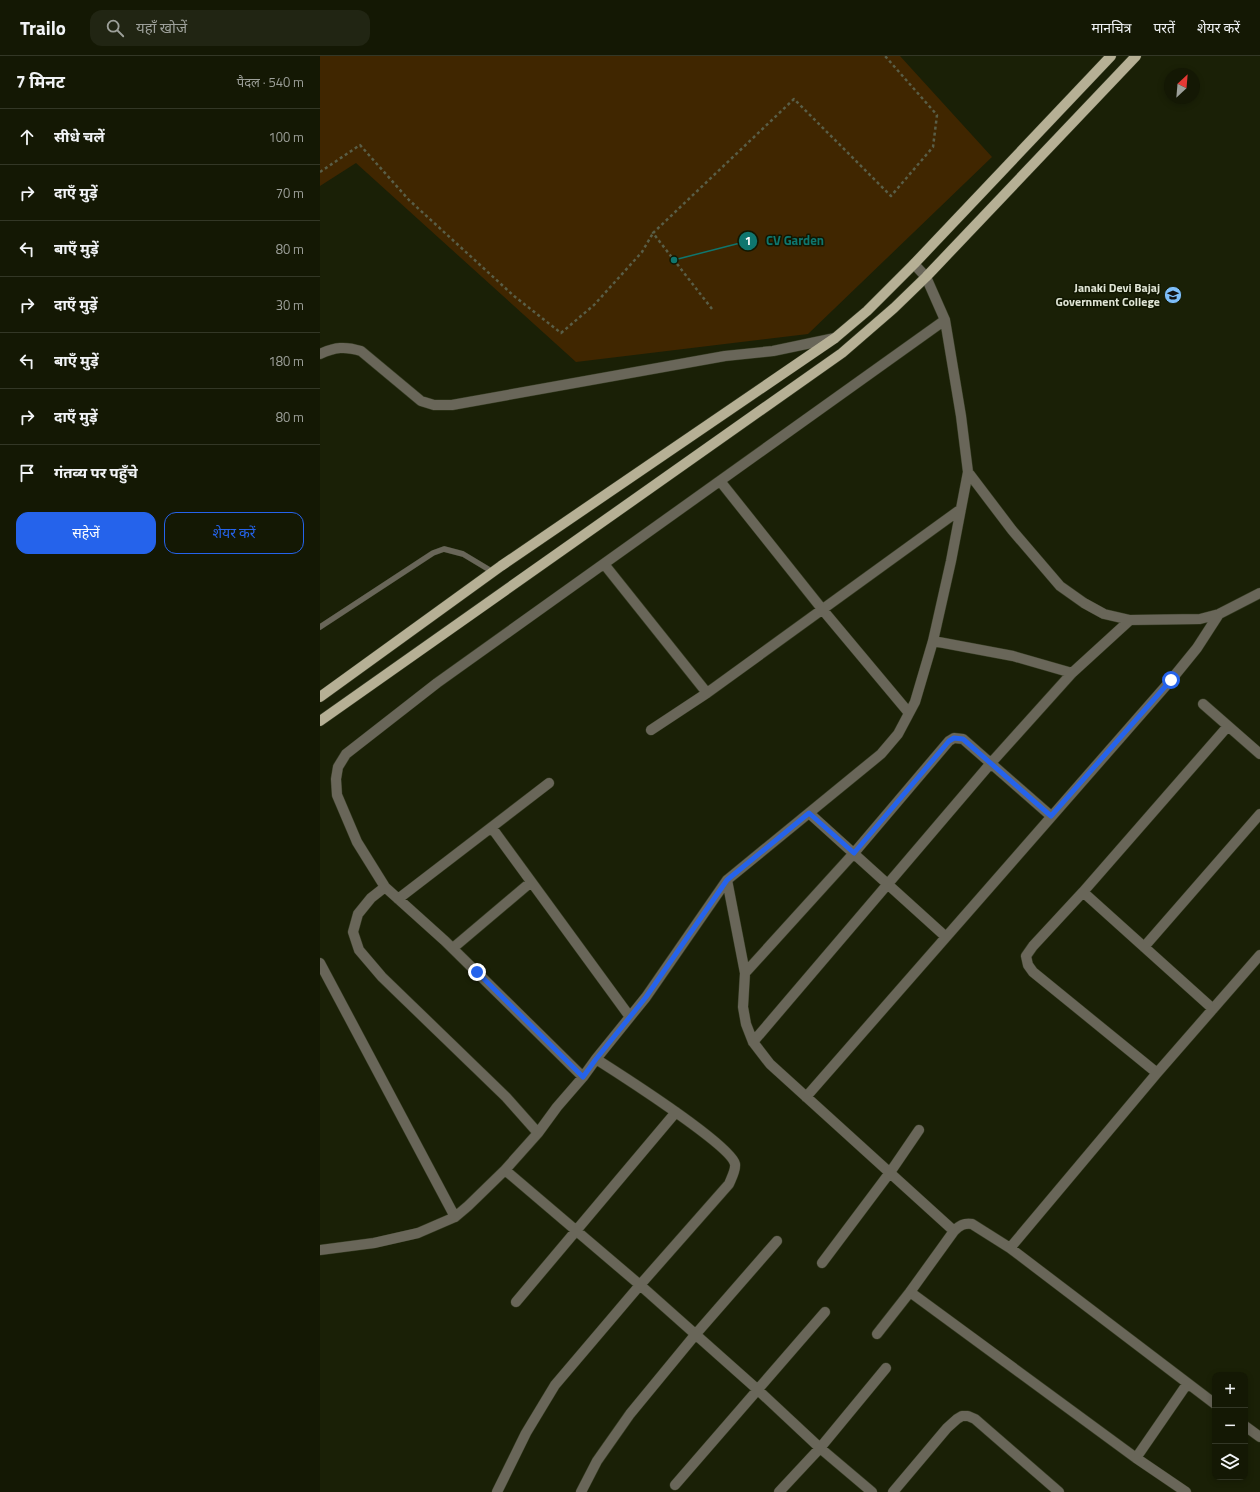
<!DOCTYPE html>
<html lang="hi">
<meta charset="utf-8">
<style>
:root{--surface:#141804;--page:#212513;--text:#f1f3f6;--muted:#9da09a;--line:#333726;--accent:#2563eb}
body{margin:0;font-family:"Titillium Web","Noto Sans Devanagari",sans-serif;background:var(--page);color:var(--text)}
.controls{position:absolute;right:12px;bottom:12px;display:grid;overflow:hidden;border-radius:8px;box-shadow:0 2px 6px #0003}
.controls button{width:36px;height:36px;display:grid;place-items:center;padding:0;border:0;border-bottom:1px solid var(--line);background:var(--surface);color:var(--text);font:20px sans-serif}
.compass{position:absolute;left:844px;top:12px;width:36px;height:36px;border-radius:50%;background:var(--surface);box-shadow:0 2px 6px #0003;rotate:26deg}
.stop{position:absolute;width:12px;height:12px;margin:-9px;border:3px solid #2563eb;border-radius:50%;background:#fff}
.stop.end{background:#2563eb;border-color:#fff;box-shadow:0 1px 4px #0008}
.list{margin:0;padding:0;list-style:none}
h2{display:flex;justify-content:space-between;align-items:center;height:52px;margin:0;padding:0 16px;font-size:17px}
h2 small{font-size:13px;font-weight:400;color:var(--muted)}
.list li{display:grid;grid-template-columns:26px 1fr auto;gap:12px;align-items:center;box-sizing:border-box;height:56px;padding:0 16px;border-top:1px solid var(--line)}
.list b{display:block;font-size:15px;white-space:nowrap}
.list em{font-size:13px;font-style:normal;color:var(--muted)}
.actions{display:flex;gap:8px;padding:12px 16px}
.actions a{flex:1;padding:9px 0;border:1px solid var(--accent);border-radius:12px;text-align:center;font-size:14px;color:var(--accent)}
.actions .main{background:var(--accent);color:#fff}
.icon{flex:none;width:22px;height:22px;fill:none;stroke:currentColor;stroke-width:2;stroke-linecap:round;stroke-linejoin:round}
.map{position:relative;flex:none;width:940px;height:1436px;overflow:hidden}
header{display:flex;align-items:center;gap:24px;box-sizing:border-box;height:56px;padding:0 20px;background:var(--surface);border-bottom:1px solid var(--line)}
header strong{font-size:19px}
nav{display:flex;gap:22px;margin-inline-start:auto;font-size:14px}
.search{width:280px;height:36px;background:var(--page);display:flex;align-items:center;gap:10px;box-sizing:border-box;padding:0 14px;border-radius:12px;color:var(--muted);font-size:15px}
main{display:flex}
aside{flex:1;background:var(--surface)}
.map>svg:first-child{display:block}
.green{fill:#402600}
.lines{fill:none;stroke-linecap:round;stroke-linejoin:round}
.service-casing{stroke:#363c23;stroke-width:6}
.minor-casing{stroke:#363c23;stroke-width:11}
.primary-casing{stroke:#363c23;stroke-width:11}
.path{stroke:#595e47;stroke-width:2.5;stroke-dasharray:3 3;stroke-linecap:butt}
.service{stroke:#696659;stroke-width:5.5}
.minor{stroke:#696659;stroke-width:10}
.primary{stroke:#b6b095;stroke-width:10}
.route{stroke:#2563eb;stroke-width:5}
.labels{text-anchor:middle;stroke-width:3;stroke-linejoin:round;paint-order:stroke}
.poi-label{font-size:12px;font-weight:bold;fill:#e0e5d5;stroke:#111701;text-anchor:end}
.leader{fill:none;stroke:#0f766e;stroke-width:1.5}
.callout-dot{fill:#0f766e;stroke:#111701;stroke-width:1.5}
.mark-label{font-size:12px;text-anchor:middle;font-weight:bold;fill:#fff}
.callout-label{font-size:13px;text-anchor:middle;font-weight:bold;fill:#0f766e;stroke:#111701;stroke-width:3;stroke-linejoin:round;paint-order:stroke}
</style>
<header>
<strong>Trailo</strong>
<div class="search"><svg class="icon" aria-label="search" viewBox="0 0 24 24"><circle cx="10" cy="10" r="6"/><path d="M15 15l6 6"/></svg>यहाँ खोजें</div>
<nav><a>मानचित्र</a><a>परतें</a><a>शेयर करें</a></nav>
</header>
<main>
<aside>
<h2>7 मिनट<small>पैदल · 540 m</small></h2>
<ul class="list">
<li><svg class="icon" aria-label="ahead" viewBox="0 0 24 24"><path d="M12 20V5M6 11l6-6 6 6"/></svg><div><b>सीधे चलें</b></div><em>100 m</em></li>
<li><svg class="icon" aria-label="right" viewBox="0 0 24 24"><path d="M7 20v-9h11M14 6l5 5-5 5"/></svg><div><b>दाएँ मुड़ें</b></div><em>70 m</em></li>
<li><svg class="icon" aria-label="left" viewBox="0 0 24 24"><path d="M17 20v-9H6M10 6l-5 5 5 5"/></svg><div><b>बाएँ मुड़ें</b></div><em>80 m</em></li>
<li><svg class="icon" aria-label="right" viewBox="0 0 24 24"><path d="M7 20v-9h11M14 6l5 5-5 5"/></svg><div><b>दाएँ मुड़ें</b></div><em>30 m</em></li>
<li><svg class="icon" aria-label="left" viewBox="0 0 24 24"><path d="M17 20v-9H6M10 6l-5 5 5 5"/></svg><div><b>बाएँ मुड़ें</b></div><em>180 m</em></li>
<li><svg class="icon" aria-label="right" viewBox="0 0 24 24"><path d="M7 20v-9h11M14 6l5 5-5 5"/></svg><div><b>दाएँ मुड़ें</b></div><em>80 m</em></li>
<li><svg class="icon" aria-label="arrive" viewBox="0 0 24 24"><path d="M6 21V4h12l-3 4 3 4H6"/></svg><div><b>गंतव्य पर पहुँचे</b></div></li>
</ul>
<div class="actions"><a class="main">सहेजें</a><a>शेयर करें</a></div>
</aside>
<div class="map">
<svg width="940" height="1436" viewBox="0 0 940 1436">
<rect width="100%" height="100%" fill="#1a2006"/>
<path class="green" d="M0,0H580L672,101L488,278L256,306L36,107L0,130Z"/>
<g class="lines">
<defs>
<path id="service" d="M0,571L113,497L124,493L143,498L173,516"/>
<path id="minor" d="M0,298C15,291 25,290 41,295L101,345L114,349H132L405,300L453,295L515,282
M648,416L692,474L740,530L764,547L784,558L810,564L880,563L899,558L940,537
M400,425L502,553L589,657
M284,508L387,637
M613,585L693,600L752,617
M883,648L940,698
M331,674L387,637L641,453
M489,757L626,881
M172,772L310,961
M407,824L425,917L423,951L426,968L433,986L450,1008L634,1175
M65,831L51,842L38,858L33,876L39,894L62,921L186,1041L218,1077
M763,836L893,953
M78,843L229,727
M824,891L940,758
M133,892L211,826
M0,907L135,1161
M425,917L534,797L629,685L634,682L643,683L731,760
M433,986L671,707L752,617L810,564
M837,1017L713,916L708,909L706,900L713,890L763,836L908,670
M263,1021L125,885L65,831L37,786L17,739L16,723L18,711L26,698L117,627L625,264
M486,1041L851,624L877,592L899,558
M185,1114L320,1229L438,1334L500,1392L552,1436
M690,1192L837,1017L940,899
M0,1194L54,1187L98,1177L135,1161L148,1150L185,1114L218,1077L237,1051L263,1021L276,1003L326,941L407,824L561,698L578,678L595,646L613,585L631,505L648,416L641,360L625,264L606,221L594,208
M502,1207L571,1115L599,1074
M590,1236L816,1402L866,1436
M196,1246L356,1056
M557,1278L590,1236L634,1175C640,1169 644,1167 652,1168L690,1192L895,1348
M925,1370L940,1381
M816,1402L867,1328
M355,1429L505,1256
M177,1436L206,1377L235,1329L320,1229L409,1128C411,1123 416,1114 415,1108C411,1089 298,1017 276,1003
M261,1436L277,1405L310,1358L375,1279L457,1185
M459,1436L500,1392L566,1312
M573,1436L627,1372L637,1363L642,1360H648L655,1363L739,1436"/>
<path id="primary" d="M0,641L181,510L515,282L547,255L594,208L791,0
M0,665L522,297L574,252L606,221L816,0"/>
</defs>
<use href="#service" class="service-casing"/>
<use href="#minor" class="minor-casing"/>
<use href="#primary" class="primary-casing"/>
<path class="path" d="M0,116L40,89L89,144L194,240L241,277L274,249L322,196L333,177
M392,253L333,177L474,43L571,140L613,91L617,59L565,0"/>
<use href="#service" class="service"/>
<use href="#minor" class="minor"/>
<use href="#primary" class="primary"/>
</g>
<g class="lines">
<path class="route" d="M157,916L263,1021L276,1003L326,941L407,824L489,757L534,797L629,685L634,682L643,683L731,760L851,624"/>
</g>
<defs>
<symbol id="university-disc" viewBox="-11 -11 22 22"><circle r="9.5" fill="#7dbef9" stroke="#111701"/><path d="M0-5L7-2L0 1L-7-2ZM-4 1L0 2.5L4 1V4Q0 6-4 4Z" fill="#111"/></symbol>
</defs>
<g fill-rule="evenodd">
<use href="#university-disc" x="843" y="229" width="20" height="20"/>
</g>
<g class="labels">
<g class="poi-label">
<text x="840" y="236">Janaki Devi Bajaj<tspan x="840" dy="14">Government College</tspan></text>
</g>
</g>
<path class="leader" d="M354 204L428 185"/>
<g class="callout-dot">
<circle cx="354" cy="204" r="4"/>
<circle cx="428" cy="185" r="10"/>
</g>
<g class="mark-label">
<text x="428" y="189">1</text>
</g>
<g class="callout-label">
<text x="475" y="189">CV Garden</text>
</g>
</svg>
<div class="controls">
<button>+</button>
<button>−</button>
<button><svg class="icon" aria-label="layers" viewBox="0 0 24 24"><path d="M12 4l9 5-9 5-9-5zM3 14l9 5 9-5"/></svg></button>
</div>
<svg class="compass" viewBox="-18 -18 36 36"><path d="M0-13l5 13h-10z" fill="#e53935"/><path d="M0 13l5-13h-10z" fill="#9da09a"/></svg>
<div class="stop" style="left:851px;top:624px"></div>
<div class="stop end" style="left:157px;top:916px"></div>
</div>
</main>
